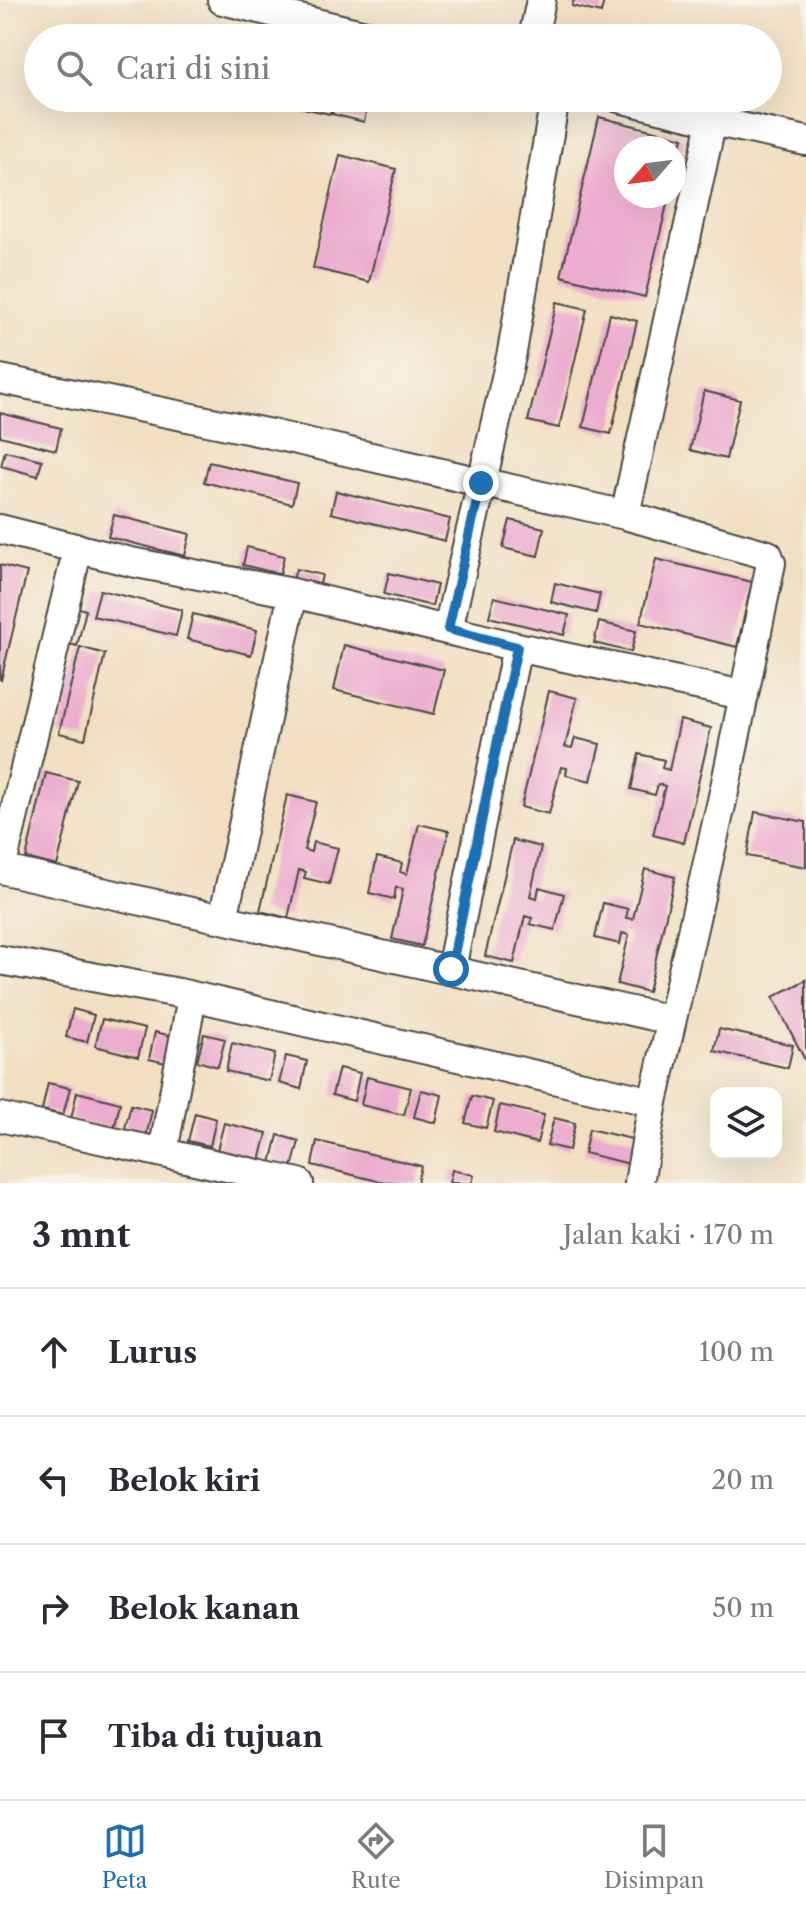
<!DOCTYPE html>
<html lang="id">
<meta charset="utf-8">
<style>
:root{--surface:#fff;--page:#f2f2f3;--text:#2b2b33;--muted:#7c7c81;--line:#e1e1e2;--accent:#1f6fb2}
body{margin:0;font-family:"Libre Caslon Text",serif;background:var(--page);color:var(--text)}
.controls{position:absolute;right:24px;bottom:24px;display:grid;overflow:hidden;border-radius:16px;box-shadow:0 8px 32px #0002}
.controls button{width:72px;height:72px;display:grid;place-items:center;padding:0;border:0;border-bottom:2px solid var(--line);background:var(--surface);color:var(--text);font:40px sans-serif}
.compass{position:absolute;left:614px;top:136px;width:72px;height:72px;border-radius:50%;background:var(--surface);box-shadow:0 8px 32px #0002;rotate:242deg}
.stop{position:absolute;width:24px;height:24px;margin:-18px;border:6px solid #1f6fb2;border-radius:50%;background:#fff}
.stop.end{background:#1f6fb2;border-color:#fff;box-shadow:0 2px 8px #0008}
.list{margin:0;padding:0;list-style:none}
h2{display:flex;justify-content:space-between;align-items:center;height:104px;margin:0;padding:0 32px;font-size:34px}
h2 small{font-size:26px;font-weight:400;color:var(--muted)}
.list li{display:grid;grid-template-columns:52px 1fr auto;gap:24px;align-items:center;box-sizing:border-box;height:128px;padding:0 32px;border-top:2px solid var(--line)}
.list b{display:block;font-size:30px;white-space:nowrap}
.list em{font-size:26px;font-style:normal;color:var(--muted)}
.icon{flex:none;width:44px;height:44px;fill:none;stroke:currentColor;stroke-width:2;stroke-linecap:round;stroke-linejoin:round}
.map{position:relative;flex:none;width:806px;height:1183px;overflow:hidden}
.search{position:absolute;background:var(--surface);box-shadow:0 8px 32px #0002;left:24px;right:24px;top:24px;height:88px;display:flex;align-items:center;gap:20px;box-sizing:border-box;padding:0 28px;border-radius:44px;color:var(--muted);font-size:30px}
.sheet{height:616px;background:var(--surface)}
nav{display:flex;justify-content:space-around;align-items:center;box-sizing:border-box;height:112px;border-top:2px solid var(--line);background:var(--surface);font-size:22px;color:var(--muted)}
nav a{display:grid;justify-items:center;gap:4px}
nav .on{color:var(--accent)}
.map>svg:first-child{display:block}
.building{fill:#ecabcf}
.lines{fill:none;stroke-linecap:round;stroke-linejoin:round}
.minor-casing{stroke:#494642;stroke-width:32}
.minor{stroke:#fff;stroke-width:28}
.route{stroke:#1f6fb2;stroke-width:10}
</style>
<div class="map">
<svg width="806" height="1183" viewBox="0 0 806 1183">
<rect width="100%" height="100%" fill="#f7f3e8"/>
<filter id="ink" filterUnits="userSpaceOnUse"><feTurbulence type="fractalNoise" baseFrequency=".0125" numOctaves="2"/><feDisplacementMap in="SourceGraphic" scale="16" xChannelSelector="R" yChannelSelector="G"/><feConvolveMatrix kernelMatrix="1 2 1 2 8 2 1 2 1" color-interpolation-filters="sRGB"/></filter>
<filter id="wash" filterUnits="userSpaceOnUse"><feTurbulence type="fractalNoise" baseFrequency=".006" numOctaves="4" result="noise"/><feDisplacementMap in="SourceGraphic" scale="32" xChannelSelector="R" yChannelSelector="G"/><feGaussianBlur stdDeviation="1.8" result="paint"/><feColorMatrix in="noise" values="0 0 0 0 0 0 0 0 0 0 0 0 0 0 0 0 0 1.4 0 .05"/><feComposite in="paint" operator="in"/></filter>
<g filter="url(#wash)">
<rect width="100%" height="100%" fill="#f2dfc2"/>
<g id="blocks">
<path class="building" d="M574,0H604L601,13L572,6Z
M270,98H292L290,104Z
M301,98H333L330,114L299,107Z
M336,98H369L364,122L332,114Z
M599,117L683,138L675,170L674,148H626V196H669L645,297L561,276Z
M340,155L396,169L369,282L313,268Z
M557,302L587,309L559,428L528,421Z
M610,314L637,321L611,434L583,427Z
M704,391L740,400L726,459L690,450Z
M0,413L61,428L56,450L0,436Z
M5,451L42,460L38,476L1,466Z
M209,462L297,483L292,504L204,482Z
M336,491L450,519L445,541L331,513Z
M114,515L190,534L185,556L108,537Z
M510,520L544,528L538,556L503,548Z
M247,547L284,556L280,574L243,565Z
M656,559L752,582L737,647L640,623Z
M0,565L27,572L1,680L0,679Z
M296,569L322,575L318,593L291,587Z
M389,573L437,585L432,606L384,594Z
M555,583L600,594L596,613L551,602Z
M100,590L182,610L176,636L93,616Z
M494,597L569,615L564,635L489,617Z
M68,605L86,610L77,646L59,641Z
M193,614L257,630L251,655L187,639Z
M599,622L636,631L631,652L594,643Z
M344,645L444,670L434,714L334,690Z
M80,647L105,654L85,739L59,733Z
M549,691L577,698L565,747L572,748L575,738L600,744L591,781L566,775L567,768L561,767L549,814L521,807Z
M680,720L711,728L684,843L653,835L665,786L658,784L655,795L631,789L639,754L664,760L662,768L669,770Z
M46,773L78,781L57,866L26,858Z
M287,795L316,802L304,850L311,852L313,842L338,848L329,884L304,878L306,872L299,870L288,918L260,911Z
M755,812L806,822V867L747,856Z
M419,824L449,831L422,946L392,939L403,889L396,887L394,899L369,893L377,857L402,863L400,872L407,874Z
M513,840L541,847L530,896L537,898L539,887L564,894L555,930L530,924L532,918L525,916L514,963L485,956Z
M645,869L675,877L648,992L617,984L629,935L622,933L620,944L595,938L603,903L628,909L626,918L633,919Z
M806,980V1062L773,997Z
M73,1009L94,1015L87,1042L66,1037Z
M102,1019L145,1029L138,1057L95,1046Z
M719,1029L793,1045L788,1068L714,1051Z
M155,1032L176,1037L170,1064L149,1059Z
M204,1034L225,1039L218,1067L197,1061Z
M232,1043L275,1054L269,1081L226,1071Z
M286,1056L307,1061L301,1089L279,1083Z
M339,1068L360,1073L354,1101L332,1095Z
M367,1077L411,1088L404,1115L361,1105Z
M48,1083L70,1088L63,1115L42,1110Z
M421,1090L442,1095L436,1123L414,1117Z
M77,1092L120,1103L114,1130L71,1119Z
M472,1096L493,1101L486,1128L465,1123Z
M131,1105L152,1110L146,1137L124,1132Z
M500,1105L544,1115L537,1143L494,1132Z
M195,1113L216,1119L210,1146L188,1141Z
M554,1118L575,1123L569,1150L547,1145Z
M224,1123L267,1133L260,1161L217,1150Z
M589,1129L640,1141L634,1165L584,1153Z
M278,1135L299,1141L292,1168L271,1163Z
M317,1141L421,1166L417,1183H386L312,1165Z
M452,1170L474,1175L472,1183H449Z"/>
</g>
</g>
<g filter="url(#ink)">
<use href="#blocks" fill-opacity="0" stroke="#494642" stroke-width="2"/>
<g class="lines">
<defs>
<path id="minor" d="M222,0L378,38
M533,38L541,0
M619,98L712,121L625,515
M712,121L806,141
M0,379L271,434L625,515L768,555L771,563L724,792L653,1102L639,1183
M0,529L131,562L293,593L517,647L743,695
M448,629L512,352L555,98
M0,869L671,1020
M1,869L78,548
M223,919L293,593
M0,960L179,993L653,1102
M451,969L517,647
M0,1117L299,1183
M163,1152L192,997"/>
</defs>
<use href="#minor" class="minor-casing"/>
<use href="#minor" class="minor"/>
</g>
</g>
<g class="lines" filter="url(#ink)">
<path class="route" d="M451,969L517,647L448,629L481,483"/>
</g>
</svg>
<div class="controls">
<button><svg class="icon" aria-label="layers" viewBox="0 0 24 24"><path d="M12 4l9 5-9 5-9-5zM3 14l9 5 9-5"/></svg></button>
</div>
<svg class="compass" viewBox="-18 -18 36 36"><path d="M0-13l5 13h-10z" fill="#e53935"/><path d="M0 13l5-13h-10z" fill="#7c7c81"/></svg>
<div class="stop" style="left:451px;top:969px"></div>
<div class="stop end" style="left:481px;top:483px"></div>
<div class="search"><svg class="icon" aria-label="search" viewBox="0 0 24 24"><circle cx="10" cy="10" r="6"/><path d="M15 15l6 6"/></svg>Cari di sini</div>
</div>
<section class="sheet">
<h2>3 mnt<small>Jalan kaki · 170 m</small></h2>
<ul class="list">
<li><svg class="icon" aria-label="ahead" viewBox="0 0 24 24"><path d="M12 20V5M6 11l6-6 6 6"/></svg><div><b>Lurus</b></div><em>100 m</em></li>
<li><svg class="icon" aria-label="left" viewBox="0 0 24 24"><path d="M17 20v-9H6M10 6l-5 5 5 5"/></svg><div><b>Belok kiri</b></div><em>20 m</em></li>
<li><svg class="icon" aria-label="right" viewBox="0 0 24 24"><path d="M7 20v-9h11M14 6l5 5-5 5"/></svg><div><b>Belok kanan</b></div><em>50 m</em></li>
<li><svg class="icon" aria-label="arrive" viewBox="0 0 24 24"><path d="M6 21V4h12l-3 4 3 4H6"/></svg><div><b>Tiba di tujuan</b></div></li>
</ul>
</section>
<nav>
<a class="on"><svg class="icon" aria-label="map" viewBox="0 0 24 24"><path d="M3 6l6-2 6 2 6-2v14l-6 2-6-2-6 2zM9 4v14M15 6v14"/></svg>Peta</a>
<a><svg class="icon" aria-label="directions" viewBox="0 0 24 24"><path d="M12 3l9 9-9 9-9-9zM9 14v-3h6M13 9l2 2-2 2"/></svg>Rute</a>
<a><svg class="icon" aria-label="saved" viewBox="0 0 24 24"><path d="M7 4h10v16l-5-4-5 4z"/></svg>Disimpan</a>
</nav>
